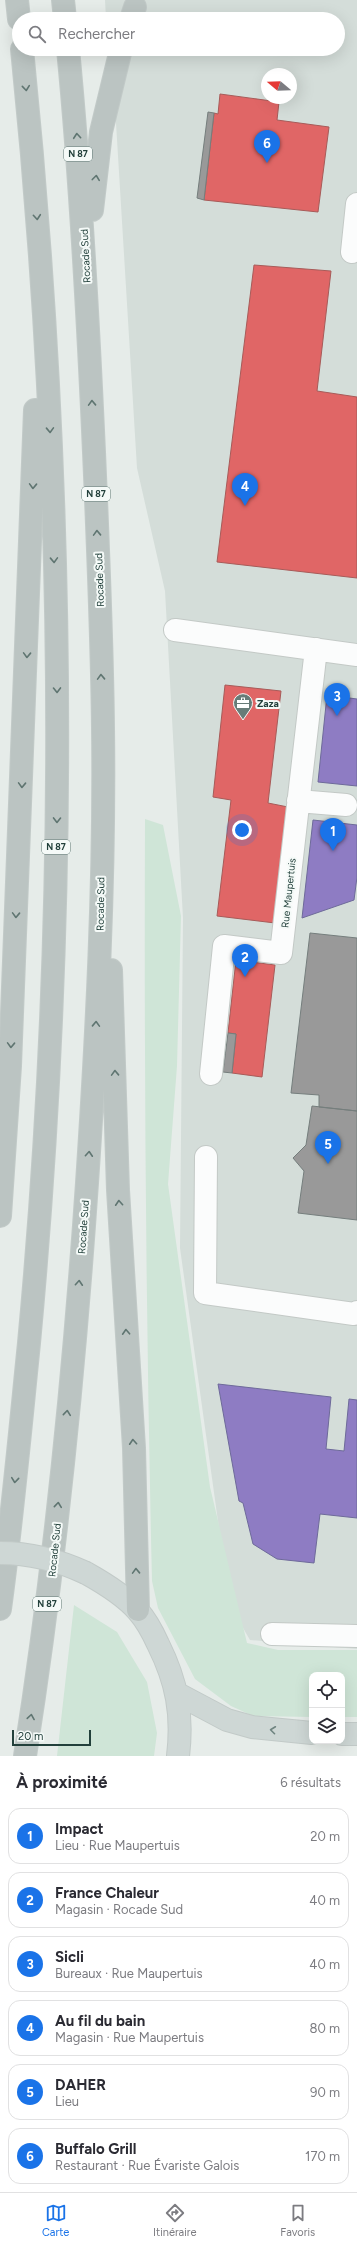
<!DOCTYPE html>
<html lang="fr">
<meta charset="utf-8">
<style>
:root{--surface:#fff;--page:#f7f7f7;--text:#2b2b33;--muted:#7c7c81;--line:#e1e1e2;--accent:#1a73e8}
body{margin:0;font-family:Figtree,sans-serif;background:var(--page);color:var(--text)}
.controls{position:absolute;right:12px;bottom:12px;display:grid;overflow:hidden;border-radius:8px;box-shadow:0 4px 16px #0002}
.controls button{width:36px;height:36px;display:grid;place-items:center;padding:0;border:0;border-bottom:1px solid var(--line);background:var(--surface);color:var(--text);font:20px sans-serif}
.compass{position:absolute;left:261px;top:68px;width:36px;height:36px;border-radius:50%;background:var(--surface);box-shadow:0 4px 16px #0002;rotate:289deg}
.scale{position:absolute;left:12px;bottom:10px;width:79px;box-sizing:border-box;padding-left:4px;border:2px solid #22403b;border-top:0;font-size:11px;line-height:14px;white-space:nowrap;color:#22403b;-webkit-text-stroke:3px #f5faf8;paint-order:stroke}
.you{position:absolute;left:242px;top:830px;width:14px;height:14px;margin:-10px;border:3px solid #fff;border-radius:50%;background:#1a73e8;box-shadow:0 0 0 6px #1a73e833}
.badge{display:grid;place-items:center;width:26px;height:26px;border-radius:50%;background:var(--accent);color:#fff;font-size:13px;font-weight:700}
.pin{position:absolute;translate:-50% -33px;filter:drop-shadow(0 1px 2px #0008)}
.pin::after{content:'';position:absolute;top:21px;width:14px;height:12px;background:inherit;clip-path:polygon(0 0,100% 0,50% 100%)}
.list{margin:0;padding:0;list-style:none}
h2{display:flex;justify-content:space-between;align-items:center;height:52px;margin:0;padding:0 16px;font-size:17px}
h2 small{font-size:13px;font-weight:400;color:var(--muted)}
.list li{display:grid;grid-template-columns:26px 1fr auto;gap:12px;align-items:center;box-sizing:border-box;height:56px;margin:0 8px 8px;padding:0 8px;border:1px solid var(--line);border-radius:12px}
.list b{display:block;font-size:15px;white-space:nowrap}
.list p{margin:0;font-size:13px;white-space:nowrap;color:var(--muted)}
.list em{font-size:13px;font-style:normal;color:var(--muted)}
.icon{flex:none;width:22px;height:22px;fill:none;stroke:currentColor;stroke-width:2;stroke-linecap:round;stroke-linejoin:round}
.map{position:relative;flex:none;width:357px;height:1756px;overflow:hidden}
.search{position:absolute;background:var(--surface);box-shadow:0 4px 16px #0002;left:12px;right:12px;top:12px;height:44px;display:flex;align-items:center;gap:10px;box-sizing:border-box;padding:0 14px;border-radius:22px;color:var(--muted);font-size:15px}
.sheet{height:436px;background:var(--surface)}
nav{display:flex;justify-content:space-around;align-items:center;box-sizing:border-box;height:56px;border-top:1px solid var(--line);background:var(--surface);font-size:11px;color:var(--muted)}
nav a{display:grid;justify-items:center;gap:2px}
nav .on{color:var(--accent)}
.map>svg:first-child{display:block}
.built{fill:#d4ddd9;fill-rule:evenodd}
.green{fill:#cfe5d7}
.shops{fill:#e06666;stroke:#a75b59}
.offices{fill:#8e7cc3;stroke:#6e6a9a}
.industry{fill:#999;stroke:#757e7d}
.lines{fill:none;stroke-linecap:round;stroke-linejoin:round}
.minor-casing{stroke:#c3c9c6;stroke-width:24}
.major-casing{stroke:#c2cac8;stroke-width:24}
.highway-casing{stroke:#c2cac8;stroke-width:24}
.minor{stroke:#fbfcfc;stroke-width:22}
.major{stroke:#ced7d5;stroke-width:22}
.highway{stroke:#bbc4c2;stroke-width:22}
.major-bridge-casing{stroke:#c2cac8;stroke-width:24;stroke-linecap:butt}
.major-bridge{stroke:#ced7d5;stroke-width:22}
.oneway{stroke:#5f7571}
.oneway2{stroke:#6f8480}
.labels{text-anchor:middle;stroke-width:4;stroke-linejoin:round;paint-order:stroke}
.shield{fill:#f5faf8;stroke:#617874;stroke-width:1}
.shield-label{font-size:9px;font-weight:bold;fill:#22403b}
.street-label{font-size:10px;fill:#22403b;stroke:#f5faf8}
.poi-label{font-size:10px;font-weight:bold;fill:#22403b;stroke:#f5faf8;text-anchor:start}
</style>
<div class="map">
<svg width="357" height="1756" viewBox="0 0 357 1756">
<rect width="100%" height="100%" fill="#e6ece9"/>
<path class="built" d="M105,0H357V1649L250,1640L239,1621L222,1550L180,1248L183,918L165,591L137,468L116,123L109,49H338V19H106ZM267,74H291V98H267Z"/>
<path class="green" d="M145,819L163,825L181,916L177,1066L168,1184L210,1487L247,1643L278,1650H357V1717H342V1675H312V1717L253,1716L231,1706L195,1679L158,1608L152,1581C146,1327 144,1073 145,819Z
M74,1605L117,1632L147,1682L157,1733L154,1756H57Z"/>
<path class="shops" d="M220,94L279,102L277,120L329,127L318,212L204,200L214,113L218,114Z
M254,265L331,271L317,391L357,397V578L217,562Z
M225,685L281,691L268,803L288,807L275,923L217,916L231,800L213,797Z
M236,960L275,965L262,1077L232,1073L236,1034L228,1033Z"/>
<path class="offices" d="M327,695L357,699V786L318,782Z
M313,820L357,825V877L354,900L302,918Z
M218,1384L331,1397L326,1449L344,1451L349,1399L357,1400V1518L320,1514L314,1563L277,1559L253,1544L243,1503L239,1501Z"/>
<path class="industry" d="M208,112L214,113L204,200L197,198Z
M310,933L357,938V1111L319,1107V1095L291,1093Z
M228,1033L236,1034L232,1073L223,1072Z
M312,1106L357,1111V1220L298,1213L304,1171L293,1158L306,1145Z"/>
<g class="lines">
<defs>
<path id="minor" d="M352,252L357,204
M175,630L357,655
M298,801L346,805
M211,1074L224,946L281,953L316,649
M206,1157L205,1293L354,1314L357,1312
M272,1634L357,1636"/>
<path id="major" d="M86,1573C104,1583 124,1595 138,1611C146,1620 153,1633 158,1644C177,1682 183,1714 178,1756
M178,1694L227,1720L252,1727L312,1733
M342,1734H357"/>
<path id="highway" d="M17,0L19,19
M63,0L65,19
M131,19L135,7
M92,210L101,132L121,49
M111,970L118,1190L134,1448L138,1610
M0,1216L10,1066L35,410
M0,1609C12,1521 20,1432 29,1343C69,913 66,479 22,49
M25,1756C55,1566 74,1375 87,1183C97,1032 105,879 103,728C102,636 98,544 94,452C88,317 81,183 68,49"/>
</defs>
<use href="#minor" class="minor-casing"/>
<use href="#major" class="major-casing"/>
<use href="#highway" class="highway-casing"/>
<use href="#minor" class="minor"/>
<use href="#major" class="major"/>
<use href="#highway" class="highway"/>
<defs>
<path id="major-bridge" d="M0,1553C32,1553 58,1560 86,1573"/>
</defs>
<use href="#major-bridge" class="major-bridge-casing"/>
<use href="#major-bridge" class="major-bridge"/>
</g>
<defs><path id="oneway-chevron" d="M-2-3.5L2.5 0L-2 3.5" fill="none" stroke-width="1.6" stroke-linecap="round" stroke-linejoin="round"/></defs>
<g class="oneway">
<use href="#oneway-chevron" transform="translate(26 88) rotate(84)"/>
<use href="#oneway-chevron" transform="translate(77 136) rotate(-95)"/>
<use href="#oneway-chevron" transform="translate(96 178) rotate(-83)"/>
<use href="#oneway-chevron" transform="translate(37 217) rotate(85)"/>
<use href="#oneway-chevron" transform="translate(92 403) rotate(-92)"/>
<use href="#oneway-chevron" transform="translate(50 430) rotate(88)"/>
<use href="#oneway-chevron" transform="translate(33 486) rotate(92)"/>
<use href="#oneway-chevron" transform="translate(97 533) rotate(-92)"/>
<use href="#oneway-chevron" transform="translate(54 560) rotate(88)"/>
<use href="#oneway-chevron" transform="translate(27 655) rotate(92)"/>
<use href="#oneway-chevron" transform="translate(101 677) rotate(-92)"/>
<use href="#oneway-chevron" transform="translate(57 690) rotate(89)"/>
<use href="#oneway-chevron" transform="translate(22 785) rotate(92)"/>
<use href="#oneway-chevron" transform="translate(57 820) rotate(91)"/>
<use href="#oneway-chevron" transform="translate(16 915) rotate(92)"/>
<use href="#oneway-chevron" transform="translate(96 1024) rotate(-88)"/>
<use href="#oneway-chevron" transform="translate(11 1045) rotate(92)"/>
<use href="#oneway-chevron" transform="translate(115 1073) rotate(-92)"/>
<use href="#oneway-chevron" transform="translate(89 1154) rotate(-86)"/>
<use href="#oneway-chevron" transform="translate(119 1203) rotate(-94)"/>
<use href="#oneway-chevron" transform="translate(79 1283) rotate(-86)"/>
<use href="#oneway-chevron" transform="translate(126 1332) rotate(-93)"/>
<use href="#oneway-chevron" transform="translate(67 1413) rotate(-84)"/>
<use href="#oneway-chevron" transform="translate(133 1442) rotate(-94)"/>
<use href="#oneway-chevron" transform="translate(15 1480) rotate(96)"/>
<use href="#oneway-chevron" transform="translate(58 1505) rotate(-84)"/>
<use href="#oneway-chevron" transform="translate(136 1571) rotate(-92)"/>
<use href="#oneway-chevron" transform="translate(31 1717) rotate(-81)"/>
</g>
<use class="oneway2" href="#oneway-chevron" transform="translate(273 1730) rotate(-173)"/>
<defs>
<symbol id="office-pin" viewBox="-11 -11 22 30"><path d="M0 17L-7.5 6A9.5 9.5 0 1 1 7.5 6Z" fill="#677c78" stroke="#f5faf8"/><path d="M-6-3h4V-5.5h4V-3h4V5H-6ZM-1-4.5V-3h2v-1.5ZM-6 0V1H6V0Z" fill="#fff"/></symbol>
</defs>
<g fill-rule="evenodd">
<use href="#office-pin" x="232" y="692" width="22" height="30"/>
</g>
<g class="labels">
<g class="shield">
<rect x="64" y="147" width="28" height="14" rx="3"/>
<rect x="82" y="487" width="28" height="14" rx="3"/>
<rect x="42" y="840" width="28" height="14" rx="3"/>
<rect x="33" y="1597" width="28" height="14" rx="3"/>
</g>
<g class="shield-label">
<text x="78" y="157">N 87</text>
<text x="96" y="497">N 87</text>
<text x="56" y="850">N 87</text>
<text x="47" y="1607">N 87</text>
</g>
<g class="street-label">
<text transform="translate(85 256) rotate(-93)" y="4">Rocade Sud</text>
<text transform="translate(99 580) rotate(-92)" y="4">Rocade Sud</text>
<text transform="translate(288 893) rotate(-84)" y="4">Rue Maupertuis</text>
<text transform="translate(100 904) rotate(-89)" y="4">Rocade Sud</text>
<text transform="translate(83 1227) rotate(-86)" y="4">Rocade Sud</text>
<text transform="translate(54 1550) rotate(-84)" y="4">Rocade Sud</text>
</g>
<g class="poi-label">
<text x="257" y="707">Zaza</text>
</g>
</g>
</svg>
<div class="controls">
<button><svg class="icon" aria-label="locate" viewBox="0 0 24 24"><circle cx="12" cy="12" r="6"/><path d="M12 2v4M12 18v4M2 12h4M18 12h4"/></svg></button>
<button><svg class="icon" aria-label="layers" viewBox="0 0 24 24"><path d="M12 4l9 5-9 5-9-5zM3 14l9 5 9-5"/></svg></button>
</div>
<svg class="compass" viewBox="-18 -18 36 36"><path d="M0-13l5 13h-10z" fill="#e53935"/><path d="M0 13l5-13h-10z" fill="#7c7c81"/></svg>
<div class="scale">20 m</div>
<div class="you"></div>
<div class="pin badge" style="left:333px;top:851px">1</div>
<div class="pin badge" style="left:245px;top:977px">2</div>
<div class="pin badge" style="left:337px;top:716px">3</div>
<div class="pin badge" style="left:245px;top:506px">4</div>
<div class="pin badge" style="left:328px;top:1164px">5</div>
<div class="pin badge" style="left:267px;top:163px">6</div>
<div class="search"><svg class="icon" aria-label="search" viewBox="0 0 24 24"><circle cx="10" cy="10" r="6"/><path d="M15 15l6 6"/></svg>Rechercher</div>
</div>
<section class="sheet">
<h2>À proximité<small>6 résultats</small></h2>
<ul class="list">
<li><span class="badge">1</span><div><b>Impact</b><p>Lieu · Rue Maupertuis</p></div><em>20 m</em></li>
<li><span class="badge">2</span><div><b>France Chaleur</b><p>Magasin · Rocade Sud</p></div><em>40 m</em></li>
<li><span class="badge">3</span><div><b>Sicli</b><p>Bureaux · Rue Maupertuis</p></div><em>40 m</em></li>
<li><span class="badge">4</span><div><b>Au fil du bain</b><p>Magasin · Rue Maupertuis</p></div><em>80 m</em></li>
<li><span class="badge">5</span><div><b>DAHER</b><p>Lieu</p></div><em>90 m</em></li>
<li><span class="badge">6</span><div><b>Buffalo Grill</b><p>Restaurant · Rue Évariste Galois</p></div><em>170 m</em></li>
</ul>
</section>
<nav>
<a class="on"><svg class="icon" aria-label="map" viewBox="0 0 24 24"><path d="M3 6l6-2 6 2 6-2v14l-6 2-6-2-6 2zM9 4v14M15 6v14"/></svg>Carte</a>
<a><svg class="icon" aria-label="directions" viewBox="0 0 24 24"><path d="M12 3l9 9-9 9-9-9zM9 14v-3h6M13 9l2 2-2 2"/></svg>Itinéraire</a>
<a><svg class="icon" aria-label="saved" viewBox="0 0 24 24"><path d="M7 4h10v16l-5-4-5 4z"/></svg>Favoris</a>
</nav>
